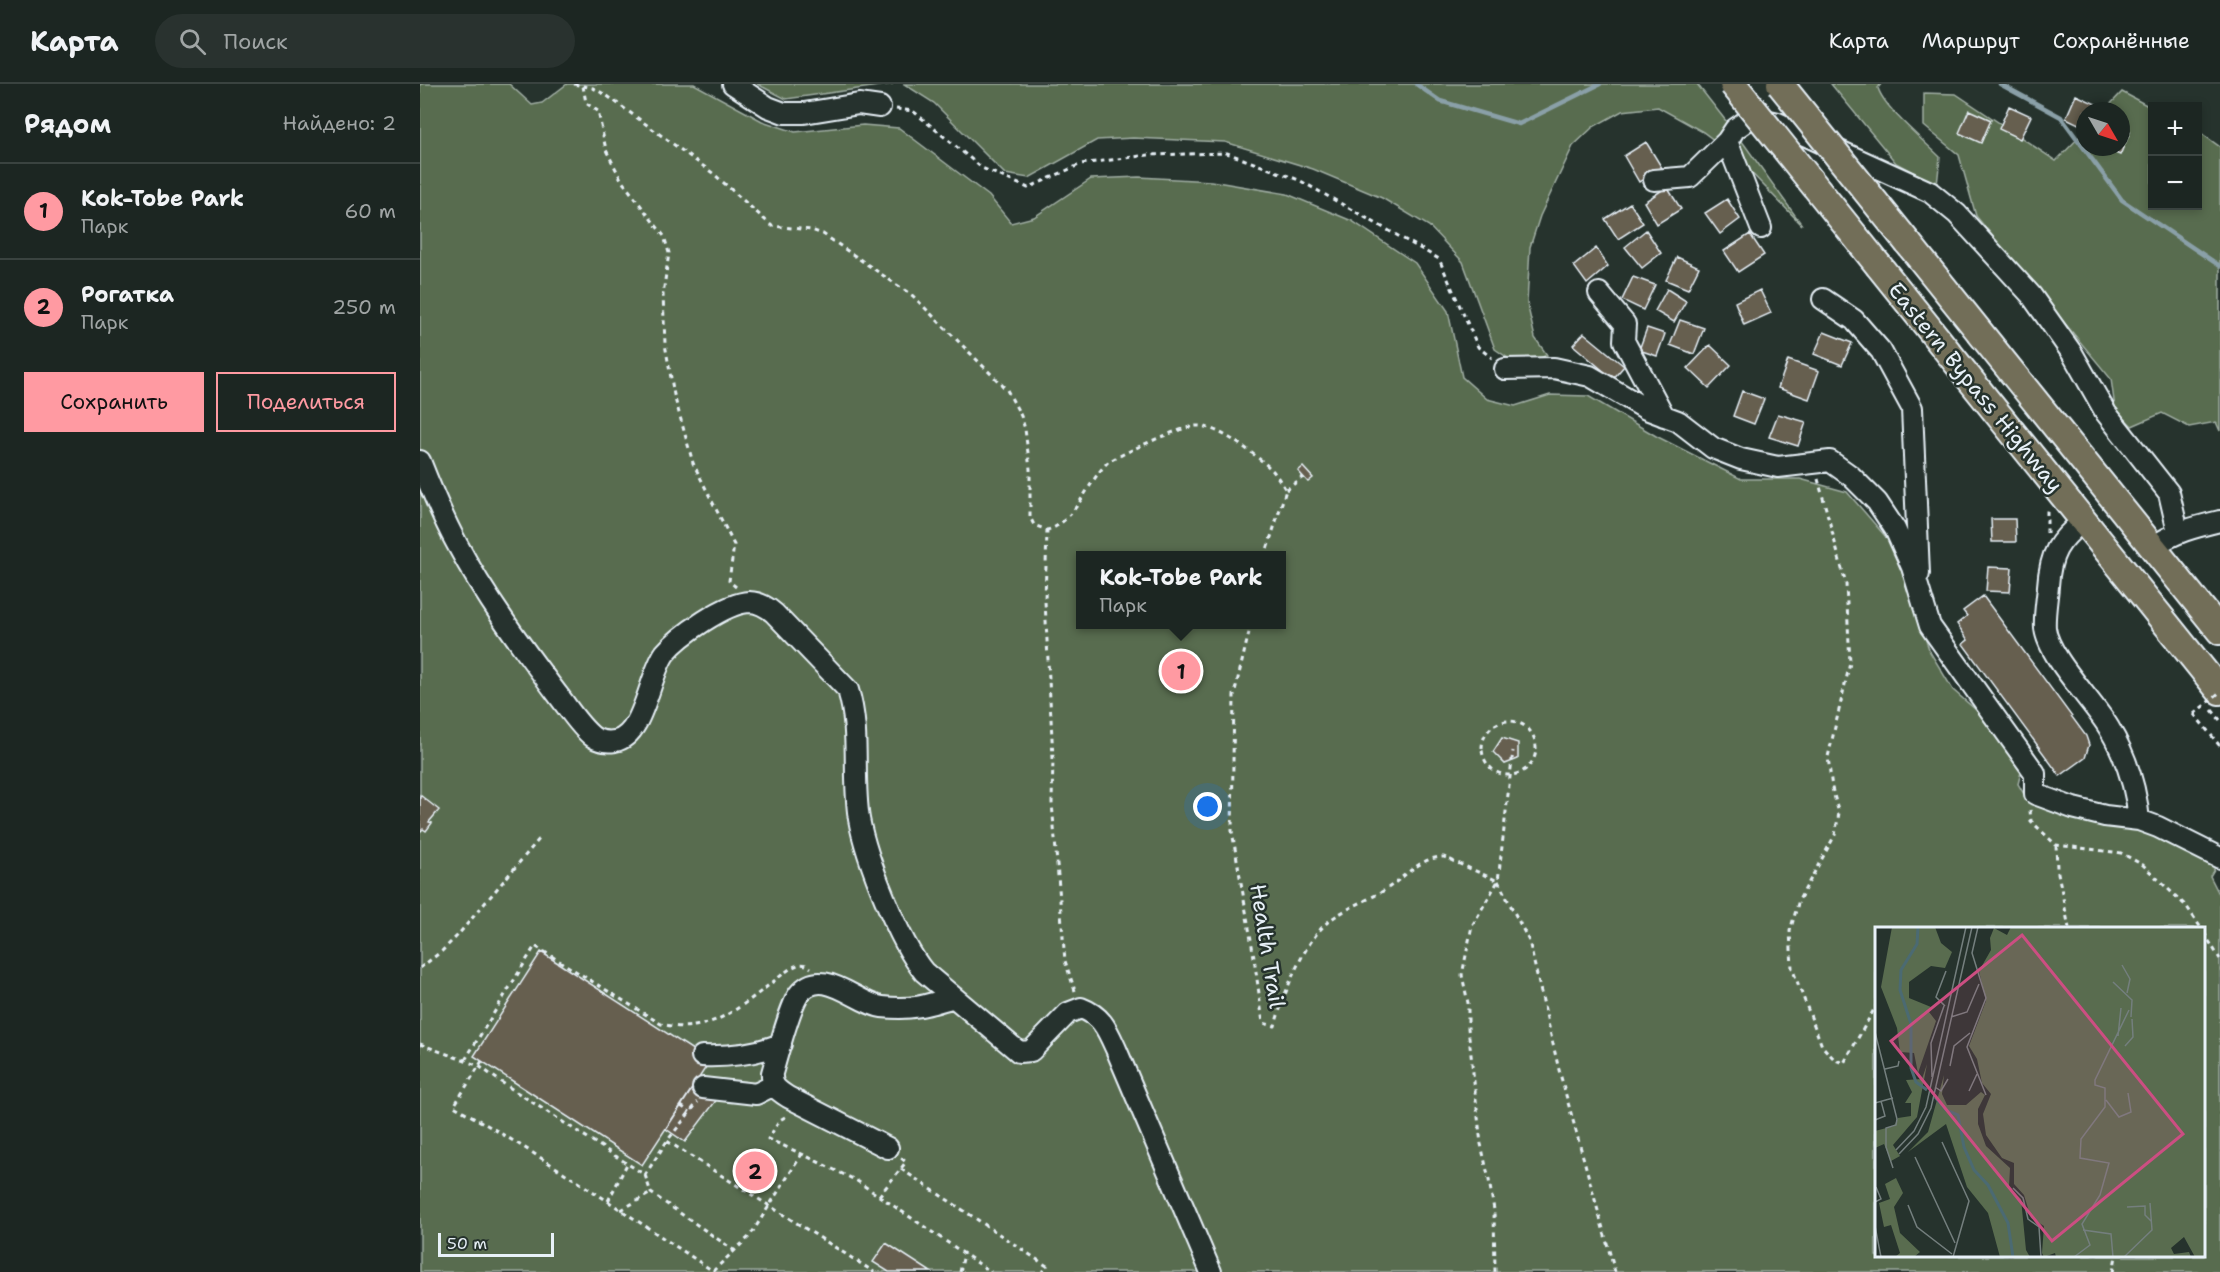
<!DOCTYPE html>
<html lang="ru">
<meta charset="utf-8">
<style>
:root{--surface:#1c2622;--page:#29322f;--text:#f1f3f6;--muted:#a0a5a5;--line:#3a4340;--accent:#ff9aa2}
body{margin:0;font-family:"Shantell Sans",sans-serif;background:var(--page);color:var(--text)}
.controls{position:absolute;right:18px;top:18px;display:grid;overflow:hidden;border-radius:0px;box-shadow:0 3px 9px #0003}
.controls button{width:54px;height:54px;display:grid;place-items:center;padding:0;border:0;border-bottom:2px solid var(--line);background:var(--surface);color:var(--text);font:30px sans-serif}
.compass{position:absolute;left:1656px;top:18px;width:54px;height:54px;border-radius:50%;background:var(--surface);box-shadow:0 3px 9px #0003;rotate:129deg}
.scale{position:absolute;left:18px;bottom:15px;width:116px;box-sizing:border-box;padding-left:6px;border:3px solid #e8f1f8;border-top:0;font-size:16px;line-height:21px;white-space:nowrap;color:#e8f1f8;-webkit-text-stroke:4px #26332d;paint-order:stroke}
.you{position:absolute;left:788px;top:723px;width:21px;height:21px;margin:-15px;border:4px solid #fff;border-radius:50%;background:#1a73e8;box-shadow:0 0 0 9px #1a73e833}
.badge{display:grid;place-items:center;width:39px;height:39px;border-radius:50%;background:var(--accent);color:#111;font-size:20px;font-weight:700}
.pin{position:absolute;translate:-50% -50%;border:3px solid #fff;box-shadow:0 2px 6px #0006}
.popup{position:absolute;left:656px;top:467px;width:210px;height:78px;box-sizing:border-box;display:grid;place-content:center;border-radius:0px;background:var(--surface);filter:drop-shadow(0 2px 4px #0005);font-size:20px;white-space:nowrap;color:var(--muted)}
.popup b{font-size:22px;color:var(--text)}
.popup::after{content:'';position:absolute;left:50%;top:100%;margin-left:-12px;border:12px solid transparent;border-top-color:var(--surface)}
.list{margin:0;padding:0;list-style:none}
h2{display:flex;justify-content:space-between;align-items:center;height:78px;margin:0;padding:0 24px;font-size:26px}
h2 small{font-size:20px;font-weight:400;color:var(--muted)}
.list li{display:grid;grid-template-columns:39px 1fr auto;gap:18px;align-items:center;box-sizing:border-box;height:96px;padding:0 24px;border-top:2px solid var(--line)}
.list b{display:block;font-size:22px;white-space:nowrap}
.list p{margin:0;font-size:20px;white-space:nowrap;color:var(--muted)}
.list em{font-size:20px;font-style:normal;color:var(--muted)}
.actions{display:flex;gap:12px;padding:18px 24px}
.actions a{flex:1;padding:14px 0;border:2px solid var(--accent);border-radius:0px;text-align:center;font-size:21px;color:var(--accent)}
.actions .main{background:var(--accent);color:#111}
.icon{flex:none;width:33px;height:33px;fill:none;stroke:currentColor;stroke-width:2;stroke-linecap:round;stroke-linejoin:round}
.map{position:relative;flex:none;width:1800px;height:1188px;overflow:hidden}
header{display:flex;align-items:center;gap:36px;box-sizing:border-box;height:84px;padding:0 30px;background:var(--surface);border-bottom:2px solid var(--line)}
header strong{font-size:28px}
nav{display:flex;gap:33px;margin-inline-start:auto;font-size:21px}
.search{width:420px;height:54px;background:var(--page);display:flex;align-items:center;gap:15px;box-sizing:border-box;padding:0 21px;border-radius:33px;color:var(--muted);font-size:22px}
main{display:flex}
aside{flex:1;background:var(--surface)}
.map>svg:first-child{display:block}
.green{fill:#596c4f;stroke:#a0aea4;stroke-width:1.5;fill-rule:evenodd}
.lines{fill:none;stroke-linecap:round;stroke-linejoin:round}
.stream{stroke:#8aa0a8;stroke-width:4.5}
.building{fill:#665e50;stroke:#e8f1f8;stroke-width:1.5}
.minor-casing{stroke:#e8f1f8;stroke-width:24}
.major-casing{stroke:#e8f1f8;stroke-width:30}
.path{stroke:#e8f1f8;stroke-width:3;stroke-dasharray:4.5 4.5;stroke-linecap:butt}
.minor{stroke:#26332d;stroke-width:20}
.major{stroke:#726e59;stroke-width:26}
.major-bridge-casing{stroke:#e8f1f8;stroke-width:30;stroke-linecap:butt}
.path-bridge{stroke:#e8f1f8;stroke-width:3;stroke-dasharray:4.5 4.5;stroke-linecap:butt}
.major-bridge{stroke:#726e59;stroke-width:26}
.labels{text-anchor:middle;stroke-width:5;stroke-linejoin:round;paint-order:stroke}
.street-label{font-size:22px;fill:#e8f1f8;stroke:#26332d}
.inset-river{fill:none;stroke:#4b6a72;stroke-width:3}
.inset-road{fill:none;stroke:#747f7e;stroke-width:1.5}
.view{fill:#cc4e82;fill-opacity:0.15;stroke:#cc4e82;stroke-width:3}
.inset-edge{fill:none;stroke:#e8f1f8;stroke-width:3}
</style>
<header>
<strong>Карта</strong>
<div class="search"><svg class="icon" aria-label="search" viewBox="0 0 24 24"><circle cx="10" cy="10" r="6"/><path d="M15 15l6 6"/></svg>Поиск</div>
<nav><a>Карта</a><a>Маршрут</a><a>Сохранённые</a></nav>
</header>
<main>
<aside>
<h2>Рядом<small>Найдено: 2</small></h2>
<ul class="list">
<li><span class="badge">1</span><div><b>Kok-Tobe Park</b><p>Парк</p></div><em>60 m</em></li>
<li><span class="badge">2</span><div><b>Рогатка</b><p>Парк</p></div><em>250 m</em></li>
</ul>
<div class="actions"><a class="main">Сохранить</a><a>Поделиться</a></div>
</aside>
<div class="map">
<svg width="1800" height="1188" viewBox="0 0 1800 1188">
<rect width="100%" height="100%" fill="#26332d"/>
<filter id="ink" filterUnits="userSpaceOnUse"><feTurbulence type="fractalNoise" baseFrequency=".0167" numOctaves="2"/><feDisplacementMap in="SourceGraphic" scale="12" xChannelSelector="R" yChannelSelector="G"/><feConvolveMatrix kernelMatrix="1 2 1 2 8 2 1 2 1" color-interpolation-filters="sRGB"/></filter>
<g filter="url(#ink)">
<path class="green" d="M0,0H89L112,21L122,19L147,0H274L342,37L375,48L443,41L479,44L569,112L591,139L614,133L671,95L719,93L791,97L867,110L932,137L995,179L1028,227L1042,293L1067,315L1095,322L1130,311L1168,312L1236,352L1321,395H1380L1427,408L1472,460L1510,568L1533,606L1586,652L1602,684L1598,700L1605,712L1627,724L1655,735L1730,746L1796,782L1790,792L1800,812V1188H0ZM660,472H861V540H660ZM1456,844H1784V1172H1456Z
M337,0H473L366,15Z
M484,0H1277L1324,60L1382,141L1315,72L1283,48L1238,23L1202,27L1173,43L1153,62L1120,132L1110,163L1107,219L1115,254L1127,271L1109,279L1094,278L1075,265L1043,178L1009,142L962,114L893,85L805,58L713,54L677,56L609,94L585,90L514,19Z
M1411,0H1461L1458,4C1464,24 1504,57 1520,73L1517,101L1476,79Z
M1702,8L1732,24V122H1778V47L1800,63V347L1796,338L1769,343L1742,329L1712,342L1695,324L1691,295L1556,132L1539,71L1504,42V9L1536,10L1636,77L1665,47V63H1701V27H1684Z"/>
<g class="lines">
<path class="stream" d="M996,0L1020,17L1099,40L1180,0
M1580,0L1641,33L1702,116L1800,182"/>
</g>
<path class="building" d="M1656,11L1678,21L1675,27H1665V43L1646,34Z
M1589,22L1611,32L1600,55L1579,45Z
M1549,26L1571,36L1561,59L1539,49Z
M1701,44L1710,48L1700,71L1681,63H1701Z
M1226,58L1242,84L1219,98L1204,72Z
M1247,103L1261,125L1237,140L1224,118Z
M1307,115L1320,135L1300,150L1285,129Z
M1210,119L1223,139L1198,155L1185,135Z
M1226,146L1241,169L1222,184L1205,163Z
M1330,150L1344,171L1318,188L1304,167Z
M1176,164L1188,182L1167,200L1154,182Z
M1257,173L1279,183L1268,205L1246,196Z
M1213,193L1235,201L1223,226L1202,216Z
M1247,205L1266,217L1254,238L1235,227Z
M1340,206L1351,229L1324,241L1315,218Z
M1260,236L1284,244L1274,270L1250,261Z
M1227,244L1245,250L1237,272L1219,266Z
M1404,248L1432,259L1422,281L1394,270Z
M1164,249L1204,282L1193,295L1153,261Z
M1290,261L1311,281L1289,304L1268,284Z
M1368,276L1399,287L1389,315L1358,304Z
M1322,307L1344,315L1334,340L1313,332Z
M1358,330L1386,338L1378,362L1349,353Z
M883,383L893,394L888,398L878,387Z
M1571,435H1595L1596,458H1572Z
M1568,483L1592,484L1590,508L1566,507Z
M1563,512L1666,652L1669,661L1665,674L1640,692L1543,560L1548,556L1537,540L1547,532L1543,527Z
M1082,654L1098,659V675L1085,680L1073,668Z
M0,711L19,726L9,738L12,739L6,747L3,745L0,748Z
M121,868L290,977L222,1081L54,972Z
M276,999L298,1014L265,1058L246,1045Z
M466,1159L511,1188H469L453,1178Z"/>
<g class="lines">
<defs>
<path id="minor" d="M313,0L348,23L364,29H384L439,20L460,23
M1234,96L1270,93L1307,57
M1341,144L1307,57L1315,45L1332,33L1358,39L1510,108L1537,130L1611,211L1652,269L1686,329L1749,409L1758,448
M1179,209L1205,240L1204,257L1244,332
M1403,215L1434,236L1461,267L1492,324L1499,490
M1085,285L1134,284L1170,292L1226,325L1258,337L1293,364L1321,375L1358,383L1410,377L1431,392L1457,418L1475,445L1492,483L1510,542L1615,689V710L1653,724L1685,732L1719,736L1738,743L1800,774
M0,377C11,405 22,433 37,460C65,513 102,563 138,611C149,625 159,642 173,653C179,657 188,658 195,657C224,652 229,591 245,569C260,551 306,519 329,518C339,518 347,523 354,529L428,606C441,648 432,693 439,735C446,774 479,858 504,888L599,968L611,967L648,929L661,924C682,932 687,945 696,965L791,1188
M1663,437C1638,457 1630,470 1628,502C1627,516 1624,531 1625,544C1628,573 1674,618 1689,644C1706,672 1716,703 1719,736
M1733,463C1754,448 1775,443 1800,437
M282,972C310,973 335,970 361,960
M283,1004L336,1010L354,1001
M468,1064L368,1013C357,1006 351,1002 352,989C357,972 370,922 379,910C402,880 437,920 462,923C492,926 505,922 534,913"/>
<path id="major" d="M1488,159L1800,547
M1459,182L1800,607"/>
</defs>
<use href="#minor" class="minor-casing"/>
<use href="#major" class="major-casing"/>
<path class="path" d="M154,0L173,4L186,11L294,90L352,142L391,146L403,150L493,212L587,306L601,332L605,345L610,385V433L614,441L627,446C655,439 668,397 688,378C704,369 763,341 778,342C799,342 839,373 853,387C858,393 862,400 866,406L845,472
M163,2L166,19L178,27L186,66L202,97L244,152L249,169L243,210L245,260L254,311L273,379L314,461L309,497L316,503
M476,25L493,27L562,84L608,104L661,80L728,71L807,69L879,96L1019,175L1058,263L1072,274
M1398,395L1426,500L1430,579L1408,673L1412,704L1419,729L1415,751L1379,816L1370,847L1372,884L1402,962L1415,976L1424,979L1456,922
M866,406L883,393
M627,446L625,517L633,674L632,719L645,877L656,910
M1627,449V423
M831,540L814,611L812,747L834,873L843,939L855,942C863,911 885,853 913,834C929,823 948,816 965,806C985,793 1000,773 1024,773L1078,797
M1792,626L1800,636
M1774,630L1800,662
M1062 664a27 27 0 1 1 54 0a27 27 0 1 1-54 0Z
M1610,726L1611,737L1636,761L1701,769L1723,781L1767,823L1781,844
M1636,761L1637,784L1649,844
M1078,797L1109,857L1139,986L1195,1188
M1784,849L1800,875
M0,884L22,867L37,852L120,754
M0,960L59,982L81,998L225,1091L247,1057L278,1018
M45,976L115,862L241,940C295,954 331,913 371,884C379,880 383,878 391,884
M62,977L34,1022C123,1072 208,1131 293,1187L330,1152L382,1070
M261,1022L270,1028
M365,1033L360,1036L348,1055L382,1070L437,1097L571,1188
M247,1057L454,1188
M481,1085L627,1182L623,1188
M225,1091L231,1109L315,1167
M459,1112L486,1078L481,1074
M188,1117L207,1080
M201,1126L231,1109
M540,1188L544,1170
M1075,1188L1074,1126L1069,1096L1061,1060L1048,944V919L1042,891L1052,842L1078,797L1093,667
M1693,1188L1696,1172"/>
<use href="#minor" class="minor"/>
<use href="#major" class="major"/>
<defs>
<path id="major-bridge" d="M1313,0L1459,182
M1360,0L1488,159"/>
</defs>
<use href="#major-bridge" class="major-bridge-casing"/>
<path class="path-bridge" d="M1774,630L1800,608"/>
<use href="#major-bridge" class="major-bridge"/>
</g>
</g>
<g class="labels">
<g class="street-label">
<text transform="translate(1556 303) rotate(51)" y="8">Eastern Bypass Highway</text>
<text transform="translate(848 862) rotate(81)" y="8">Health Trail</text>
</g>
</g>
<g transform="translate(1455 843)">
<rect width="330" height="330" fill="#26332d"/>
<path d="M17,0H60L66,16L77,25L70,41L56,39L34,55V71L56,80L54,85L61,94L43,146L39,126L25,125L22,101L6,60ZM136,0H330V330H320L309,310L296,321L299,327L314,325L316,330H181L180,326L169,330L167,326L169,299L156,291L149,268L139,257V236L127,231L111,208L108,187L116,167L107,156L102,132L94,119L111,74L104,44L116,23L115,11L119,1L132,8ZM52,137L42,190L18,218L25,229L16,234L9,217L0,221V204L19,199L23,191L36,189V176H30L37,165L31,153L47,152ZM69,148L67,167L72,178H91L106,165L110,168L103,182V197L111,219L135,241L134,260L146,272L151,323L155,330H125L113,286L92,260L71,197L33,225L53,205ZM21,251L28,266L19,280L25,306L45,325L39,330H20L25,326L16,298L9,300L4,276L15,272L10,257Z" fill="#596c4f"/>
<path class="inset-river" d="M43,0L42,17L26,43L25,63L36,97V141L41,155L52,163M60,170L71,183L83,188L89,220L99,243L113,258L133,296L138,330"/>
<path class="inset-road" d="M103,0L97,26L111,71L92,120L111,168M247,38L255,52L252,66M238,55L257,73L256,90M70,79L61,70L71,44M76,90L92,85L104,57M0,105L22,192L21,198L11,201V220L18,241M243,109L246,81M250,119L258,110L257,92M75,139L79,119L95,106M10,142L23,139L24,134M57,150L56,116L69,79M60,160L66,164L73,152M94,164L102,147M231,173L244,190L256,185L253,166M0,176L18,171M0,193L10,189L6,174M67,215L94,274L78,330M21,223L39,204L51,180L91,0M24,227L43,207L56,181L97,0M40,230L80,316M138,261L148,271L153,292L164,300L166,330M0,275L6,272L1,260M33,278L42,300L77,327M252,280L270,279V288L276,294M0,299L6,330M208,303L236,307L238,330M199,330L215,318L207,297L225,268L234,236L205,231L206,212L230,180V161L220,158V153L254,83M249,330L277,303L275,276"/>
<path class="view" d="M147,8L308,207L177,314L16,114Z"/>
<rect width="330" height="330" class="inset-edge"/>
</g>
</svg>
<div class="controls">
<button>+</button>
<button>−</button>
</div>
<svg class="compass" viewBox="-18 -18 36 36"><path d="M0-13l5 13h-10z" fill="#e53935"/><path d="M0 13l5-13h-10z" fill="#a0a5a5"/></svg>
<div class="scale">50 m</div>
<div class="you"></div>
<div class="pin badge" style="left:761px;top:587px">1</div>
<div class="popup"><b>Kok-Tobe Park</b>Парк</div>
<div class="pin badge" style="left:335px;top:1087px">2</div>
</div>
</main>
